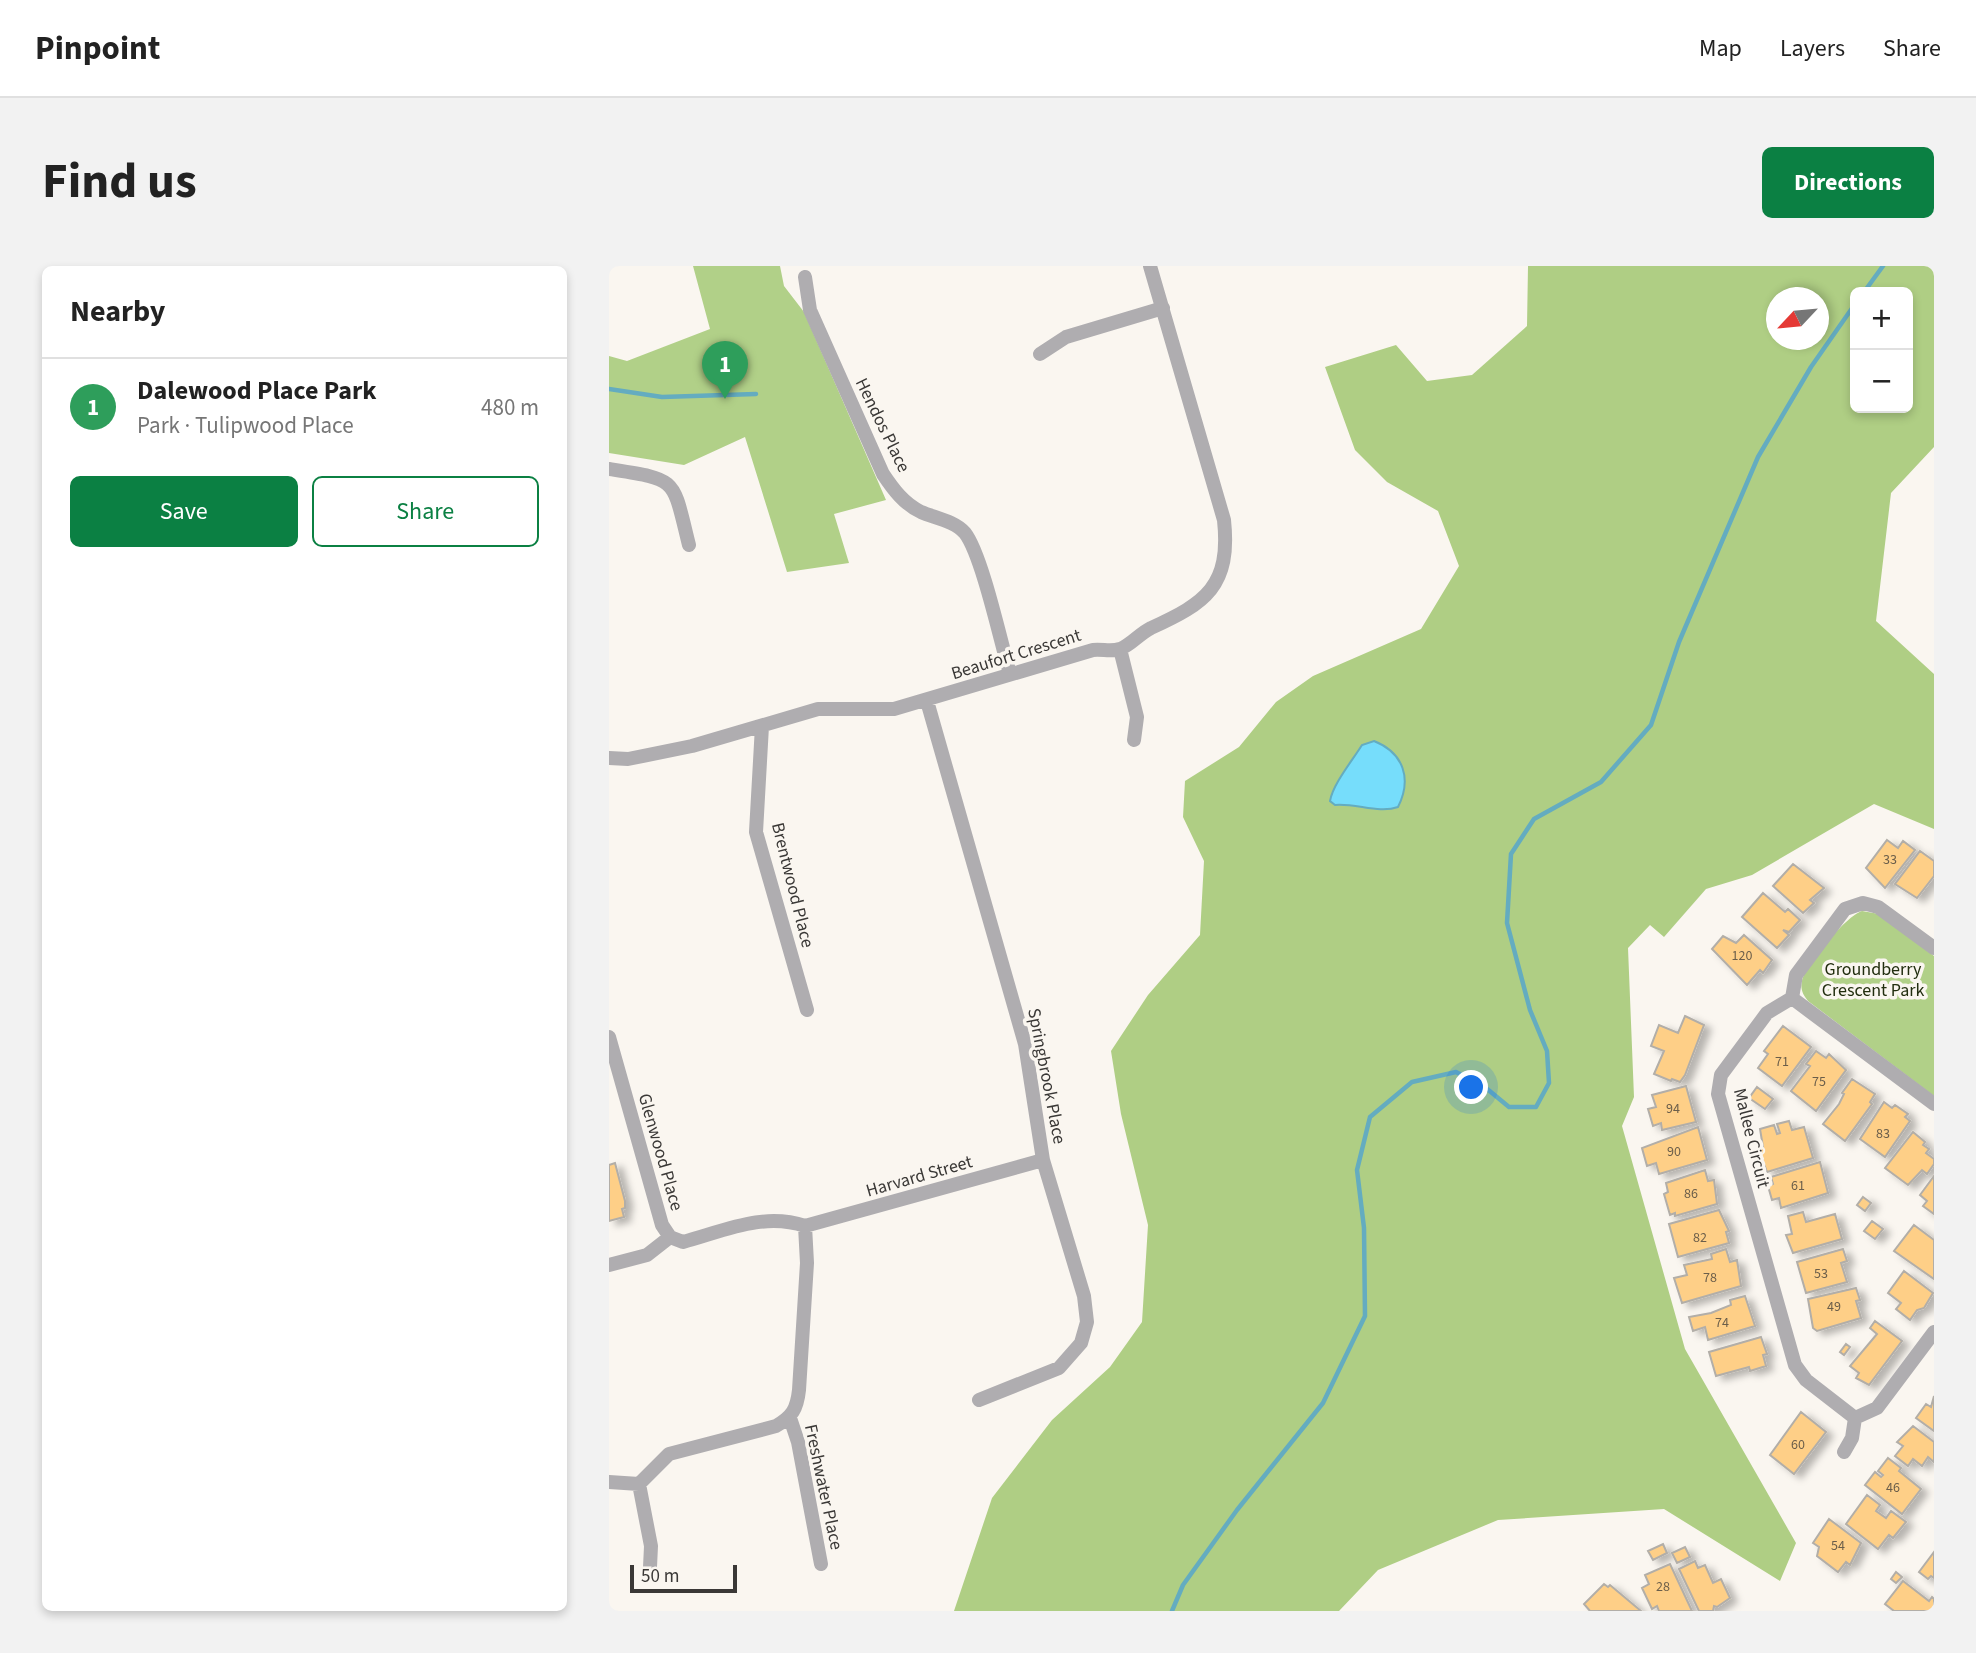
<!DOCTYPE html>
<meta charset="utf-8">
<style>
:root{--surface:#fff;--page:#f2f2f2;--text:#222;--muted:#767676;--line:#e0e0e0;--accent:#0b8043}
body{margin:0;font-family:"Source Sans 3",sans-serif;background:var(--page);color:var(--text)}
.controls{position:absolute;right:21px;top:21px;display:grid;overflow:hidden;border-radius:10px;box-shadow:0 4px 10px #0003}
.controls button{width:63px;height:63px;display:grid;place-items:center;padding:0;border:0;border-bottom:2px solid var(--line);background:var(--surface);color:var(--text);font:35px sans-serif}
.compass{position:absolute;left:1157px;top:21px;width:63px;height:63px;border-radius:50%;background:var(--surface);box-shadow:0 4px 10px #0003;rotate:244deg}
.scale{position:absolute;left:21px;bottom:18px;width:107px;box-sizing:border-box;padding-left:7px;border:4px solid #3a3836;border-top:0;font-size:19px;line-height:24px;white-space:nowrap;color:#3a3836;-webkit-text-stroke:5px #faf6f0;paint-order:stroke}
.you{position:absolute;left:863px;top:822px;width:24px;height:24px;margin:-18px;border:5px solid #fff;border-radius:50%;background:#1a73e8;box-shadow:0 0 0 10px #1a73e833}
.badge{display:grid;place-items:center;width:46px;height:46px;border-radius:50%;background:var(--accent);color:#fff;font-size:23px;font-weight:700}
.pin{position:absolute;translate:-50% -58px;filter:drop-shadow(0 2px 4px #0008)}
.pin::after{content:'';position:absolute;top:37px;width:24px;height:21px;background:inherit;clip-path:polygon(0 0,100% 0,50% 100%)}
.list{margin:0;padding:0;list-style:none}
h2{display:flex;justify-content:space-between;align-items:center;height:91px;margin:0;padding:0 28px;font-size:30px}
h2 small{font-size:23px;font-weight:400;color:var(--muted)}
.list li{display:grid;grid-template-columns:46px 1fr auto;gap:21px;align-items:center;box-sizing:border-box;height:98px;padding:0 28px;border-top:2px solid var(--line)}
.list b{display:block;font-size:26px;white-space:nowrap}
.list p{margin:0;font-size:23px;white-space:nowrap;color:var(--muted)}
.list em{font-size:23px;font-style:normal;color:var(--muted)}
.actions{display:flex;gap:14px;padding:21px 28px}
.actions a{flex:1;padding:16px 0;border:2px solid var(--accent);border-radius:10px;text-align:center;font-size:24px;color:var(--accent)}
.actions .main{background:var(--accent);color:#fff}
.map{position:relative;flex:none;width:1325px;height:1345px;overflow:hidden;border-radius:10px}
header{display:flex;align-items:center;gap:42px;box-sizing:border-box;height:98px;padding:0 35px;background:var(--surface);border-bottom:2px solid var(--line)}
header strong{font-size:33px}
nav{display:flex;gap:38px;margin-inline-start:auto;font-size:24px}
.intro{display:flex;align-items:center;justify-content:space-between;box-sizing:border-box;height:168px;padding:0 42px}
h1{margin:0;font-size:49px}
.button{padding:18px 32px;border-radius:10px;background:var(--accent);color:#fff;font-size:24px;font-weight:700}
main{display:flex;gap:42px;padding:0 42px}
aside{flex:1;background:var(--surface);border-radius:10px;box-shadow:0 4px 10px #0003}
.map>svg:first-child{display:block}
.green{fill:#b1d088}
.forest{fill:#afce84;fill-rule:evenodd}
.water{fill:#76ddfb;stroke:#64acc0;stroke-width:2}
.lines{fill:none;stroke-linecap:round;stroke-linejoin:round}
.stream{stroke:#64acc0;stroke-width:4.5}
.building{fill:#fecf87;stroke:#b2aea8;stroke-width:2;filter:url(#shadow)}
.street{stroke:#afadb0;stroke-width:14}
.labels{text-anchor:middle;stroke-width:7;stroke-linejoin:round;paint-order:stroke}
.number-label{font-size:14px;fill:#6b5e4a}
.street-label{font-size:18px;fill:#3a3836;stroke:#faf6f0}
.park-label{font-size:18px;fill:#222e0f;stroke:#faf6f0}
</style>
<header>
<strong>Pinpoint</strong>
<nav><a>Map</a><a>Layers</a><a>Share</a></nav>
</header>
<div class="intro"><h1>Find us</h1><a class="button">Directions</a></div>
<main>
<aside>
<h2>Nearby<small></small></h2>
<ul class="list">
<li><span class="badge" style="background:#2e9e5b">1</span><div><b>Dalewood Place Park</b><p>Park · Tulipwood Place</p></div><em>480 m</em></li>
</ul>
<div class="actions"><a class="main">Save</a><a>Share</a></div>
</aside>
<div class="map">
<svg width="1325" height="1345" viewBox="0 0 1325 1345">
<defs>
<filter id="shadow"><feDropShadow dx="7" dy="4" stdDeviation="3.5" flood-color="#0004"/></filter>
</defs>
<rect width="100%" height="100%" fill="#faf6f0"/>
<path class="green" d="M84,0H171L175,20L195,46L277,234L225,248L240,297L178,306L136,171L75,199L0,187V90L18,95L101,63Z
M1253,645L1270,648L1325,690V830L1199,735C1194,729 1191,723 1193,715C1197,698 1237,650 1253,645Z"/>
<path class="forest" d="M919,0H1325V181L1282,227L1267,355L1325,408V563L1265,538L1143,609L1097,623L1055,671L1041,659L1019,682L1025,831L1013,860L1076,1083L1187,1277L1171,1315L1055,1243L889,1254L769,1304L730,1345H345L383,1232L443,1154L501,1101L533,1056L539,959L512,848L502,785L539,729L591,669L595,595L574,551L576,515L630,481L667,436L704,410L812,363L850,300L829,245L778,216L746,184L716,101L787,79L818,115L863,109L918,60ZM1246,26H1299V142H1246ZM1168,32H1210V74H1168Z"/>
<path class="water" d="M765,475C795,487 803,513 789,541C770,548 747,537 726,539L721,535C724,518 743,495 753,479Z"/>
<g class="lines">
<path class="stream" d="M1255,26L1274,0
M0,123L53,131L147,128
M563,1345L574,1319L628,1244L714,1137L756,1050L755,962L748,904L761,851L803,816L847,806L877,822L900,841H927L940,817L938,785L921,744L898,657L902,588L925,553L992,516L1042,459L1070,376L1149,191L1202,101L1246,38"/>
</g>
<path class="building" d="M1278,574L1289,582L1294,575L1306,584L1276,622L1257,602Z
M1311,585L1325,595V610L1308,632L1286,618Z
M1184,598L1215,622L1201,634L1205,637L1194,647L1164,620Z
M1154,627L1176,646L1179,643L1191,654L1180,666L1174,664L1180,669L1168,682L1133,651Z
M1135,669L1163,694L1154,707L1151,704L1138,719L1103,683L1114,670L1127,677Z
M1076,750L1095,759L1076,809L1071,816L1063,813L1062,815L1045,808L1055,785L1042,780L1050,759L1069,767Z
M1174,760L1202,781L1173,820L1149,802L1159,788L1155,785Z
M1207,785L1217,792L1220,788L1237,804L1207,845L1182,825L1201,800L1197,798Z
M1243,813L1266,828L1261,836L1263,838L1236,875L1214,858L1230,838L1235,828L1233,827Z
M1077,820L1087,856L1053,864L1052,857L1044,860L1039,843L1047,841L1043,829Z
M1148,821L1164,833L1156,843L1140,832Z
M1275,836L1283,842L1286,839L1299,848L1296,851L1301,855L1276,891L1251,873Z
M1180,855L1183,864L1195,861L1204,892L1158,906L1149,882L1154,881L1151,863L1165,859L1168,868L1171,867L1168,858Z
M1089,861L1098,894L1050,908L1047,897L1038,900L1033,882Z
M1304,866L1316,876L1314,879L1320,883L1317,887L1325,893V898L1318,908L1313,904L1299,919L1276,902Z
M1211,896L1219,927L1172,942L1170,932L1163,934L1159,920L1164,918L1162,911Z
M6,897L16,935V942L13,943L15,951L0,955V899Z
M1096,904L1099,915L1105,914L1108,938L1066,950V947L1061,949L1055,928L1059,926L1057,917Z
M1325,910V948L1314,940L1318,935L1311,929Z
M1254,931L1262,937L1256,945L1248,939Z
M1110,944L1120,965L1117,966L1120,977L1069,991L1060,958Z
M1194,946L1197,956L1226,948L1233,973L1184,987L1177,969L1183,968L1179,950Z
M1263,955L1274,963L1266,973L1255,965Z
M1305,959L1325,974V1013L1285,985Z
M1117,983L1121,996L1128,994L1132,1020L1073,1037L1065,1012L1078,1009L1075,999L1103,993L1102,988Z
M1234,983L1238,995L1232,997L1238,1016L1197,1027L1188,996Z
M1295,1005L1324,1027L1315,1042L1308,1044L1301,1054L1287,1043L1292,1037L1279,1027Z
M1247,1022L1251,1034L1247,1035L1252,1052L1208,1065L1204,1062L1199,1033Z
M1136,1030L1146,1060L1099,1074L1096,1061L1084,1065L1080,1051L1102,1047L1122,1039L1121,1034Z
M1266,1055L1293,1075L1260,1119L1247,1112L1250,1107L1241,1100L1268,1068L1261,1062Z
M1152,1071L1158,1088L1154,1089L1157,1100L1141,1105L1140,1101L1107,1110L1100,1086Z
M1237,1078L1241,1081L1235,1089L1231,1086Z
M1325,1130V1165L1307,1152L1317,1138L1322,1141Z
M1192,1146L1217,1166L1185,1208L1161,1189Z
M1304,1160L1325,1176V1196L1319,1191L1313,1200L1304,1193L1299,1200L1286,1190L1294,1180L1288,1176Z
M1279,1192L1292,1202L1290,1205L1312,1223L1293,1248L1256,1219L1266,1206L1272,1211L1274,1209L1269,1205Z
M1258,1229L1271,1239L1267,1245L1277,1252L1282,1245L1297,1256L1284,1272L1280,1269L1269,1283L1237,1258Z
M1220,1253L1252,1277L1241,1299L1237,1296L1229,1306L1208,1290L1210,1281L1204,1277Z
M1054,1278L1058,1287L1044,1294L1039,1285Z
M1076,1281L1081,1291L1068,1297L1063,1287Z
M1325,1286V1312L1322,1310L1319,1313L1310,1306Z
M1086,1295L1089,1302L1096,1299L1104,1317L1112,1313L1121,1332L1108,1341L1105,1340L1104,1345H1090L1070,1303Z
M1061,1298L1083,1345H1050L1048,1340L1043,1343L1033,1322L1040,1318L1036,1309Z
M1287,1306L1293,1311L1287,1317L1282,1313Z
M1294,1315L1320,1335L1323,1331L1325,1333V1345H1285L1276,1338Z
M995,1318L999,1321L1001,1319L1032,1345H981L975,1338Z"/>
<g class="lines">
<path class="street" d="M196,11L201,44L274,208C284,223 295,238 312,246C326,252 346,255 356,267C373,289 392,377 401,408
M431,88L457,71L554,42
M0,203C70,214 63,211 80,279
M511,383L528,451L525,474
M318,435L416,778L434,894L475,1030L478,1056L472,1077L450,1102L370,1134
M153,460L147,566L198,744
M0,492L19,493L83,480L209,443H285L484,384C494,383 502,386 511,383C522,379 530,368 542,362C597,337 622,320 615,254L541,0
M1183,732L1158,747L1112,809L1109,828L1186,1099L1197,1114L1246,1152L1268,1142L1325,1066
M1183,732L1187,709L1236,643L1254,637L1269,641L1325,682
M1183,732L1325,838
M0,771L53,959L61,971L74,976C115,965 154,946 196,960L198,997L190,1124C188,1143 183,1151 167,1160L60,1188L30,1218L0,1216
M196,960L434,894
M0,999L38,989L61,971
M181,1152L189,1176L212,1298
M1235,1186L1243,1172L1246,1152
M30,1218L42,1280L41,1301"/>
</g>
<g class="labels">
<g class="number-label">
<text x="1281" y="598">33</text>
<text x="1133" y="694">120</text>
<text x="1173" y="800">71</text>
<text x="1210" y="820">75</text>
<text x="1064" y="847">94</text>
<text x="1274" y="872">83</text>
<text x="1065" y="890">90</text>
<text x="1189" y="924">61</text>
<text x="1082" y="932">86</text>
<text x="1091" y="976">82</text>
<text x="1212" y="1012">53</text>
<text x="1101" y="1016">78</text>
<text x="1225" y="1045">49</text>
<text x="1113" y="1061">74</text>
<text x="1189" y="1183">60</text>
<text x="1284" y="1226">46</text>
<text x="1229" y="1284">54</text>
<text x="1054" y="1325">28</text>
</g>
<g class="street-label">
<text transform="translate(274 159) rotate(64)" y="6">Hendos Place</text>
<text transform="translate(407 388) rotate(-17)" y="6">Beaufort Crescent</text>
<text transform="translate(184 619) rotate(76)" y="6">Brentwood Place</text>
<text transform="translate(438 810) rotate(79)" y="6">Springbrook Place</text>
<text transform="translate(1143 872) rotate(76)" y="6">Mallee Circuit</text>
<text transform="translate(52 886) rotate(74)" y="6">Glenwood Place</text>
<text transform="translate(310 910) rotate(-16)" y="6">Harvard Street</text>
<text transform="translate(215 1221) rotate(78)" y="6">Freshwater Place</text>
</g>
<g class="park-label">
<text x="1264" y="709">Groundberry<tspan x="1264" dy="21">Crescent Park</tspan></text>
</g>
</g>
</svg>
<div class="controls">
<button>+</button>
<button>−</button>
</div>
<svg class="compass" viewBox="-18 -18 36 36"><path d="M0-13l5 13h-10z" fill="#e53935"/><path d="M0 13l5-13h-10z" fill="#767676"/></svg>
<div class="scale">50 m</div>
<div class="you"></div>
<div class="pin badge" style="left:116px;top:133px;background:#2e9e5b">1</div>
</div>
</main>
